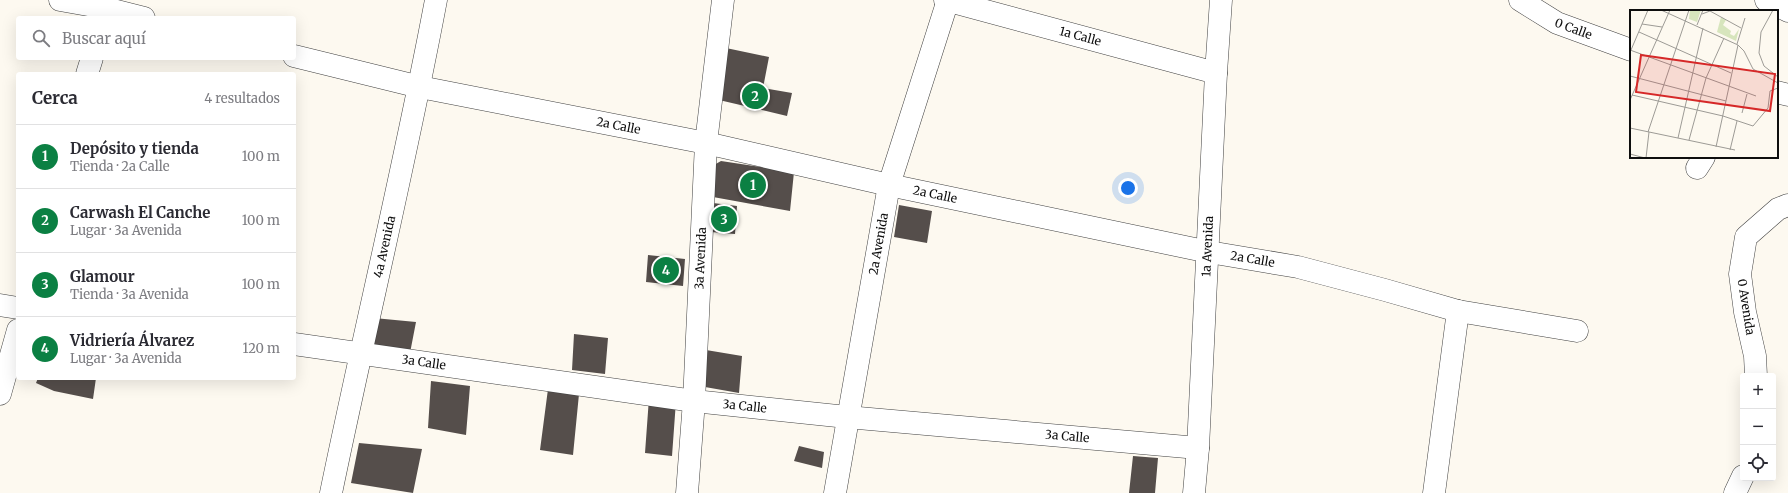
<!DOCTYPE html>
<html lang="es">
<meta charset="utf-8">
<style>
:root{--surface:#fff;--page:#f2f2f3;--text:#2b2b33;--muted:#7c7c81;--line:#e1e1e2;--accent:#0b8043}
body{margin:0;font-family:Merriweather,serif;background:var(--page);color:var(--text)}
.controls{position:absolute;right:12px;bottom:12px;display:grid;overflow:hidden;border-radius:4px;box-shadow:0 4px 16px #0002}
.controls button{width:36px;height:36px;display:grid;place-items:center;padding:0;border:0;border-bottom:1px solid var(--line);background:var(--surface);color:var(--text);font:20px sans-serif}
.you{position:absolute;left:1128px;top:188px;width:14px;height:14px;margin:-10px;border:3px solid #fff;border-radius:50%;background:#1a73e8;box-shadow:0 0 0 6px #1a73e833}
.badge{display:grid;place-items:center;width:26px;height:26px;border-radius:50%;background:var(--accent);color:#fff;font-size:13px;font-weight:700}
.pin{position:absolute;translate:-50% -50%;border:2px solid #fff;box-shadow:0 1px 4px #0006}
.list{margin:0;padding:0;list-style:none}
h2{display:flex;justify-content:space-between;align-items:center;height:52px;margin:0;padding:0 16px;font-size:17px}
h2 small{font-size:13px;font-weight:400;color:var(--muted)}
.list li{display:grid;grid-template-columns:26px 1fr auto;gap:12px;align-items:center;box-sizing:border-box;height:64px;padding:0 16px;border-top:1px solid var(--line)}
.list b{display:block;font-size:15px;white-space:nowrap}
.list p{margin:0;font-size:13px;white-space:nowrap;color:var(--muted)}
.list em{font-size:13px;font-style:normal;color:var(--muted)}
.icon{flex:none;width:22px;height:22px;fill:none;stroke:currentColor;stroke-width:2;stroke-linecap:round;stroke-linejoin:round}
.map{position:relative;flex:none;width:1788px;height:493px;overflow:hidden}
.search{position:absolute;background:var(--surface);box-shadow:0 4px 16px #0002;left:16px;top:16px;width:280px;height:44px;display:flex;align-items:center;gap:10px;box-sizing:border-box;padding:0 14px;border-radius:4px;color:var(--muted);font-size:15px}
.panel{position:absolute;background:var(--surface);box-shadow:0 4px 16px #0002;left:16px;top:72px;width:280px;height:308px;border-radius:4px}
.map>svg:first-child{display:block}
.building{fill:#554e4b}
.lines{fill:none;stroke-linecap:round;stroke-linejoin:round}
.minor-casing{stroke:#414141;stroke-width:23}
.minor{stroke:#fff;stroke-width:22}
.labels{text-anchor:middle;stroke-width:4;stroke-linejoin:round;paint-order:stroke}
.street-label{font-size:12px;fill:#0e0e0e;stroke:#fff}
.inset-road{fill:none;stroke:#9d9b96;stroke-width:1}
.view{fill:#d62828;fill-opacity:0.15;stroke:#d62828;stroke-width:2}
.inset-edge{fill:none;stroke:#0e0e0e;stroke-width:2}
</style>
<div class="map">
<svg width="1788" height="493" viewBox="0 0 1788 493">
<rect width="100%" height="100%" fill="#fdf9f0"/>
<path class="building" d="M726,48L769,57L763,88L792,93L787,116L719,100Z
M721,161L794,172L790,211L713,197L714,165Z
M713,203L737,206L735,234L711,232Z
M899,205L932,211L927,243L894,237Z
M648,255L685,259L683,286L646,282Z
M374,318L416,322L410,353L368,347Z
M574,334L608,338L605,374L572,370Z
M706,350L742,356L739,393L705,387Z
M38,378H96L93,399L54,391L36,383Z
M431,381L470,386L466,435L428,428Z
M548,389L579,394L573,455L540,450Z
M649,398L676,401L672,456L645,453Z
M359,443L422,449L413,493L351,483Z
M799,446L824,452L822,468L794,461Z
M1133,456L1158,458L1155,493H1129Z"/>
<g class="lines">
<defs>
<g id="minor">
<path d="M60,0L105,8L144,18"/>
<path id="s1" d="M945,0L1216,73"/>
<path id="s2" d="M1520,0L1557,23L1631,50"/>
<path d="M1766,0L1788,11"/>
<path id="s3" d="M294,56L420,87L706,143L889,185L1209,252L1298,267L1385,290L1458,311L1577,331"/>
<path d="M87,74L92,58"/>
<path d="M1777,92L1788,95"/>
<path d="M1697,168L1704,157"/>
<path d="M0,305L18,308"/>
<path id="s4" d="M294,344L694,401L847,417L1198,448"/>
<path d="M1756,376L1755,356L1745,312L1740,274L1746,237L1778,209L1788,205"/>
<path d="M0,394L18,330"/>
<path id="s5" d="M331,493C365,328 405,165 436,0"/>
<path id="s6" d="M687,493L694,401L706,143L723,0"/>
<path id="s7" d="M835,493L889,185L948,0"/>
<path id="s8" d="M1194,493L1198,448L1216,73L1221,0"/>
<path d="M1434,493L1458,311"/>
<path d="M1735,493L1743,476"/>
</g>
</defs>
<use href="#minor" class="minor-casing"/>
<use href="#minor" class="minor"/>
</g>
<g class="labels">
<g class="street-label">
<text dy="4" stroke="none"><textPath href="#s2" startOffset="61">0 Calle</textPath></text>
<text dy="4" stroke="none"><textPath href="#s1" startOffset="140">1a Calle</textPath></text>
<text dy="4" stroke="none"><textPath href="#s3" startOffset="332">2a Calle</textPath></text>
<text dy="4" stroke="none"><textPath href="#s3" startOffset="656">2a Calle</textPath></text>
<text dy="4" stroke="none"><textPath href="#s7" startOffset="253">2a Avenida</textPath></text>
<text dy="4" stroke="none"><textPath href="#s5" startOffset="252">4a Avenida</textPath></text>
<text dy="4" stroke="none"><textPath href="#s8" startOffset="247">1a Avenida</textPath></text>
<text dy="4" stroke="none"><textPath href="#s6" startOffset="235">3a Avenida</textPath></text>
<text dy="4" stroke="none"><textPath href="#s3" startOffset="980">2a Calle</textPath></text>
<text transform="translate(1746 307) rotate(81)" y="4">0 Avenida</text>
<text dy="4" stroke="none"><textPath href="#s4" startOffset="131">3a Calle</textPath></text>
<text dy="4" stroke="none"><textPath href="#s4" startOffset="455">3a Calle</textPath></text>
<text dy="4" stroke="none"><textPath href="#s4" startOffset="779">3a Calle</textPath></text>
</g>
</g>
<g transform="translate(1630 10)">
<rect width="148" height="148" fill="#fdf9f0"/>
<path d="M60,0H71L67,12L59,9ZM91,7L96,10L93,15L101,21L100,24L104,26L109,19L106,31L87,22Z" fill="#d7e5bd"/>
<path class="inset-road" d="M31,0L108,35L114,41L123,59L148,73M143,0L131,22L129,43L134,56L148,67M72,4L80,1L111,18M12,14L32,17M67,15L73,0M9,22L101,63M107,34L115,8M0,40L126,86M1,40L18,0M0,66L96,91M2,85L93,106L123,116L138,98L140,81L148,78M0,90L40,0M112,103L117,84M0,118L105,140M18,122L59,0M48,128L73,18M59,130L76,68L94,28M86,137L108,35M100,140L107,111M0,144L15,148M16,148L19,122"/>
<path class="view" d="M11,45L145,64L140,101L6,82Z"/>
<rect width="148" height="148" class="inset-edge"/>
</g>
</svg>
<div class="controls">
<button>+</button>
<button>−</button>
<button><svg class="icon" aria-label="locate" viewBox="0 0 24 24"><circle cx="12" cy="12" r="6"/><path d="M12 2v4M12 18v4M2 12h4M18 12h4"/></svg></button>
</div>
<div class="you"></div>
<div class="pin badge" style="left:753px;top:185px">1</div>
<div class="pin badge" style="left:755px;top:96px">2</div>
<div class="pin badge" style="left:724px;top:219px">3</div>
<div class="pin badge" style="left:666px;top:270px">4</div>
<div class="search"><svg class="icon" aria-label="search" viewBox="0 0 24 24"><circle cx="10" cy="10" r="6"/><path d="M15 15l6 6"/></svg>Buscar aquí</div>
<section class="panel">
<h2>Cerca<small>4 resultados</small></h2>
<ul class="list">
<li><span class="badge">1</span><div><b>Depósito y tienda</b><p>Tienda · 2a Calle</p></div><em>100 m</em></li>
<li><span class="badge">2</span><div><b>Carwash El Canche</b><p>Lugar · 3a Avenida</p></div><em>100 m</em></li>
<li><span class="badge">3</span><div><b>Glamour</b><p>Tienda · 3a Avenida</p></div><em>100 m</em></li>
<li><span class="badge">4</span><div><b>Vidriería Álvarez</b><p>Lugar · 3a Avenida</p></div><em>120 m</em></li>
</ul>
</section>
</div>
